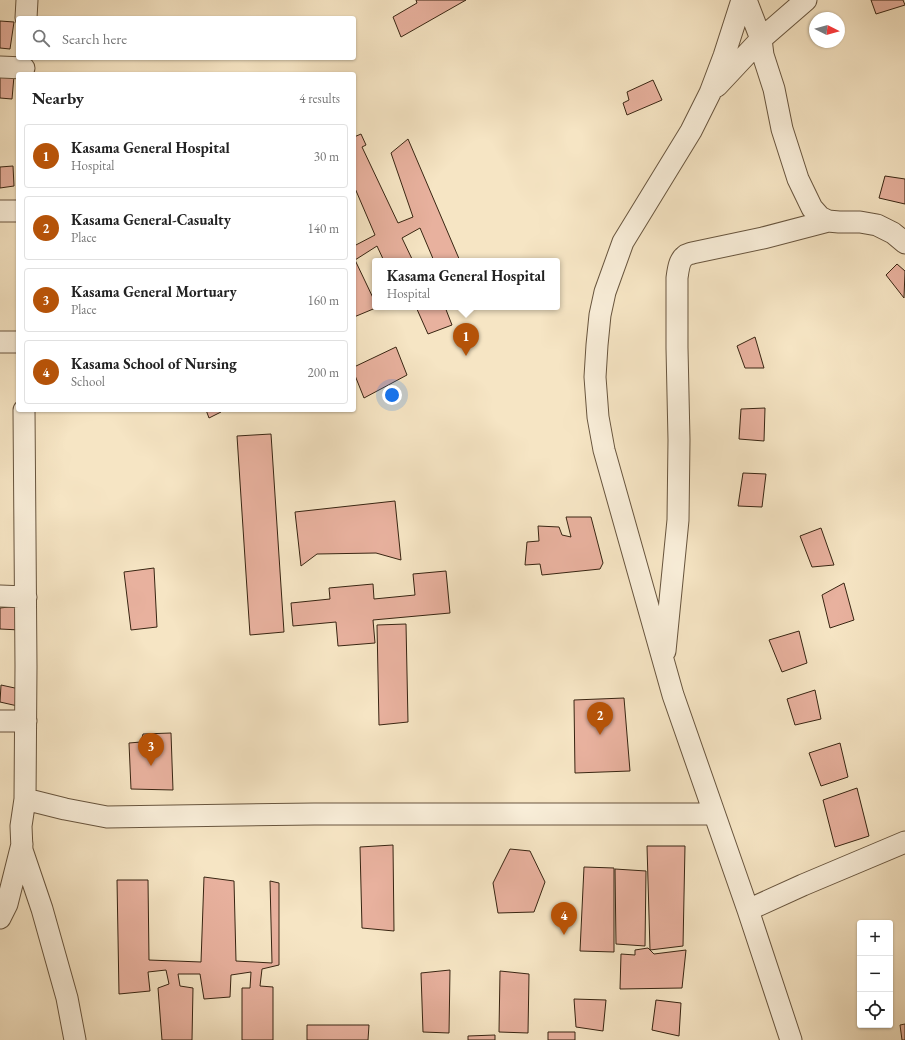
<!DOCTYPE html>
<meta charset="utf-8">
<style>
:root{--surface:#fff;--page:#f2f2f2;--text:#222;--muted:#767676;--line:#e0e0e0;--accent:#b45309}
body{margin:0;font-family:"EB Garamond",serif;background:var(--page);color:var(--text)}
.controls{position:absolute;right:12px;bottom:12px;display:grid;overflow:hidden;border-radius:4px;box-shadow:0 1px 3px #0004}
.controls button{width:36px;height:36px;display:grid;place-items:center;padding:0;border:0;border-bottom:1px solid var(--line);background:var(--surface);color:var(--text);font:20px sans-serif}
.compass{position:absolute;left:809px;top:12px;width:36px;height:36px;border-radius:50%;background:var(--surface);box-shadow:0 1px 3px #0004;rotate:96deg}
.you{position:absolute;left:392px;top:395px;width:14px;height:14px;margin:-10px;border:3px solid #fff;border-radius:50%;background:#1a73e8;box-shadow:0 0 0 6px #1a73e833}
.badge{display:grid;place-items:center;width:26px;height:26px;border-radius:50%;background:var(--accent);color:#fff;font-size:13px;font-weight:700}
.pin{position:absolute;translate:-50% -33px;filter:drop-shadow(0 1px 2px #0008)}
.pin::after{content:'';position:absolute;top:21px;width:14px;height:12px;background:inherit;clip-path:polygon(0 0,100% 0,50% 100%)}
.popup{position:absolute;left:372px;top:258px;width:188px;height:52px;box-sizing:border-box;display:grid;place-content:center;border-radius:4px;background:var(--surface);filter:drop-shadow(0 1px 3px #0005);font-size:13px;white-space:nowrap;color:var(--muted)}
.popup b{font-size:15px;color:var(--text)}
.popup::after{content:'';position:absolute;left:50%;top:100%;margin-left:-8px;border:8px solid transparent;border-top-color:var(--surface)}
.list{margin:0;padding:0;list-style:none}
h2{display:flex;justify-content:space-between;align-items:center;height:52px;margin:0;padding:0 16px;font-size:17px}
h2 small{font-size:13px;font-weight:400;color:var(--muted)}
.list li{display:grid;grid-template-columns:26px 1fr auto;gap:12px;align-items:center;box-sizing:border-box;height:64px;margin:0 8px 8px;padding:0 8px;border:1px solid var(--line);border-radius:4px}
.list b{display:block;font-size:15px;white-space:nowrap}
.list p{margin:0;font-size:13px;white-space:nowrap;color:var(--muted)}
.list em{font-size:13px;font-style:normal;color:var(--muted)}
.icon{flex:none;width:22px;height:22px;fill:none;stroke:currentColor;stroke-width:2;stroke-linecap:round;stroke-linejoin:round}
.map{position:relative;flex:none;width:905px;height:1040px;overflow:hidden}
.search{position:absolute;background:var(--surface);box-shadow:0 1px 3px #0004;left:16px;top:16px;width:340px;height:44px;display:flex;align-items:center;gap:10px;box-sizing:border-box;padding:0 14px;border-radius:4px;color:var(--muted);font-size:15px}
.panel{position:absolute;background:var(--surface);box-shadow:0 1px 3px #0004;left:16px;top:72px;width:340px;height:340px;border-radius:4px}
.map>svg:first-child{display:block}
.building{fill:#e8b19e;stroke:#382512}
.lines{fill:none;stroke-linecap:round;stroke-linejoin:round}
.minor-casing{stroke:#68553e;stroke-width:23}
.minor{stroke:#f9eed9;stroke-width:21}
</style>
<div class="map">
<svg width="905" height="1040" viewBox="0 0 905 1040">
<rect width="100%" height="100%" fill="#f6e5c4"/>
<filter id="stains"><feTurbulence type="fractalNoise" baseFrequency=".005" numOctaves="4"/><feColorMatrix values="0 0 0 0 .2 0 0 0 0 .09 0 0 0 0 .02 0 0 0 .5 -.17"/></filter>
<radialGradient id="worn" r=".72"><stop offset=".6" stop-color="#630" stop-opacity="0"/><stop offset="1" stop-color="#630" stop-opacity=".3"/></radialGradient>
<path class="building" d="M416,0H466L401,37L393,17L417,3Z
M871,0H903L905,5L876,14Z
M0,21L14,22L10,49L0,48Z
M0,76H14L12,99L0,98Z
M653,80L662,100L627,115L623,103L629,100L627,92Z
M361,134L366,145L362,147L398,223L413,217L391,153L408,139L460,261H434L420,228L402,238L413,261H384L377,246L355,260L375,302V307H378L354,317V246L375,235L354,186V137Z
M13,166L14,186L0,188V167Z
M885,176L905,179V204L879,198Z
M897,264L905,271L904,298L886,275Z
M416,307H445L452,325L428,334Z
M755,337L764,368H745L737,346Z
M396,347L407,375L364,398L354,373V367Z
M765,408L764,441L739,439L741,409Z
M206,410H220L221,412L209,418Z
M271,434L284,632L250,635L237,436Z
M743,473L766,474L762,507L738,506Z
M395,501L401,560L376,553L317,554L301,566L295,512Z
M566,517H591L603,563L600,569L542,575L540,564L525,565L527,542L539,541L538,526L559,527L562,535L571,537Z
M821,528L834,565L812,567L800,536Z
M154,568L157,627L131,630L124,572Z
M446,571L450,613L373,620L375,643L338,646L336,622L293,626L291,603L330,599L329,588L373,584L374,599L415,595L413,574Z
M844,583L854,620L830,628L822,595Z
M18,606L20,630L0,629V608Z
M406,624L408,722L379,725L377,625Z
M799,631L807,663L782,672L769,640Z
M1,685L24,690L22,707L0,702Z
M815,690L821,719L795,725L787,699Z
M624,698L630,771L575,773L574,700Z
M171,733L173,790L131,789L129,743L141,742L143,734Z
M840,743L848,777L821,786L809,753Z
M857,788L869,836L835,847L823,800Z
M393,845L394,931L362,928L360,847Z
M647,846H685L683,946L650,950Z
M510,849L530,851L545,882L534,912L498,913L493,883Z
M584,867L614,868V952L580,951Z
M615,869L646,871L645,946L616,944Z
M204,877L234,881L236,961L272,963L270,881L279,883V965L262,969L260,986L273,987V1040H242V988H250L251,972L231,975L230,997L204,999L200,974H178L180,986L193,988L192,1040H162L158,988L169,984L166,970L148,972L150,991L119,994L117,880H148L149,960L201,962Z
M648,948L654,954L686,950L682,988L620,989L621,954L635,955V950Z
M450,970L449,1033L423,1032L421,973Z
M500,971L529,974L528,1033L499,1032Z
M574,999L606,1000L603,1031L576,1027Z
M656,1000L681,1003L679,1036L652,1030Z
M905,1024V1040H902L900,1025Z
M307,1025H369L368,1040H307Z
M548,1032H575V1040H548Z
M495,1035V1040H468V1036Z"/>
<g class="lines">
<defs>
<path id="minor" d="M742,0L724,56L710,93L691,131L623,242L605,292L600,315L597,345L595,377L598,417L604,450L673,695L748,910L791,1040
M746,0L761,39L763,55L774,89L782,129L798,179L812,208L820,217L828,221L839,222H860L877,225L893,233L905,243
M26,18L27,0
M0,67L24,68
M717,86L761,39L806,0
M0,211H18
M0,342H18
M24,410L26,666L25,799L21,826L22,850L42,909L67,998L75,1040
M0,596L26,597
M665,651L678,520L679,440L677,348V278C678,271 679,260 685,256C687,254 689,254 692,253L763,238L828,221
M0,721H26
M25,799L65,809L107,817L314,814H714
M748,910L803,885L905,842
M0,918L7,904L22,844"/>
</defs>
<use href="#minor" class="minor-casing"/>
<use href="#minor" class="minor"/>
</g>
<rect width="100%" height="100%" filter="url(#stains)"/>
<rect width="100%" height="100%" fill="url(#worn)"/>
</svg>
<div class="controls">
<button>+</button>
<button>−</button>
<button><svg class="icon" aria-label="locate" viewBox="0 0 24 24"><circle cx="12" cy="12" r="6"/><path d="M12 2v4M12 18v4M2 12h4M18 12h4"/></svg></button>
</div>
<svg class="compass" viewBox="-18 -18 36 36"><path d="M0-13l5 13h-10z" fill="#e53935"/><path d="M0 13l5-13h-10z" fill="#767676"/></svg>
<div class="you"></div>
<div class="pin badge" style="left:466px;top:356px">1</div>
<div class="popup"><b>Kasama General Hospital</b>Hospital</div>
<div class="pin badge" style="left:600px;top:735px">2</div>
<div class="pin badge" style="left:151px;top:766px">3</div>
<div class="pin badge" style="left:564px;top:935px">4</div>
<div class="search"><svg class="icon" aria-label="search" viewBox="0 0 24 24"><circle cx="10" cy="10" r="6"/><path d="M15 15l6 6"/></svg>Search here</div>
<section class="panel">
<h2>Nearby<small>4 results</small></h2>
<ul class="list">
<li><span class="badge">1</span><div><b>Kasama General Hospital</b><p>Hospital</p></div><em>30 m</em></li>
<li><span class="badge">2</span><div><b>Kasama General-Casualty</b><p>Place</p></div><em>140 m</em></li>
<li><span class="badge">3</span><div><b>Kasama General Mortuary</b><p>Place</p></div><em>160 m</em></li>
<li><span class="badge">4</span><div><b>Kasama School of Nursing</b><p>School</p></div><em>200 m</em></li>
</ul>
</section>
</div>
